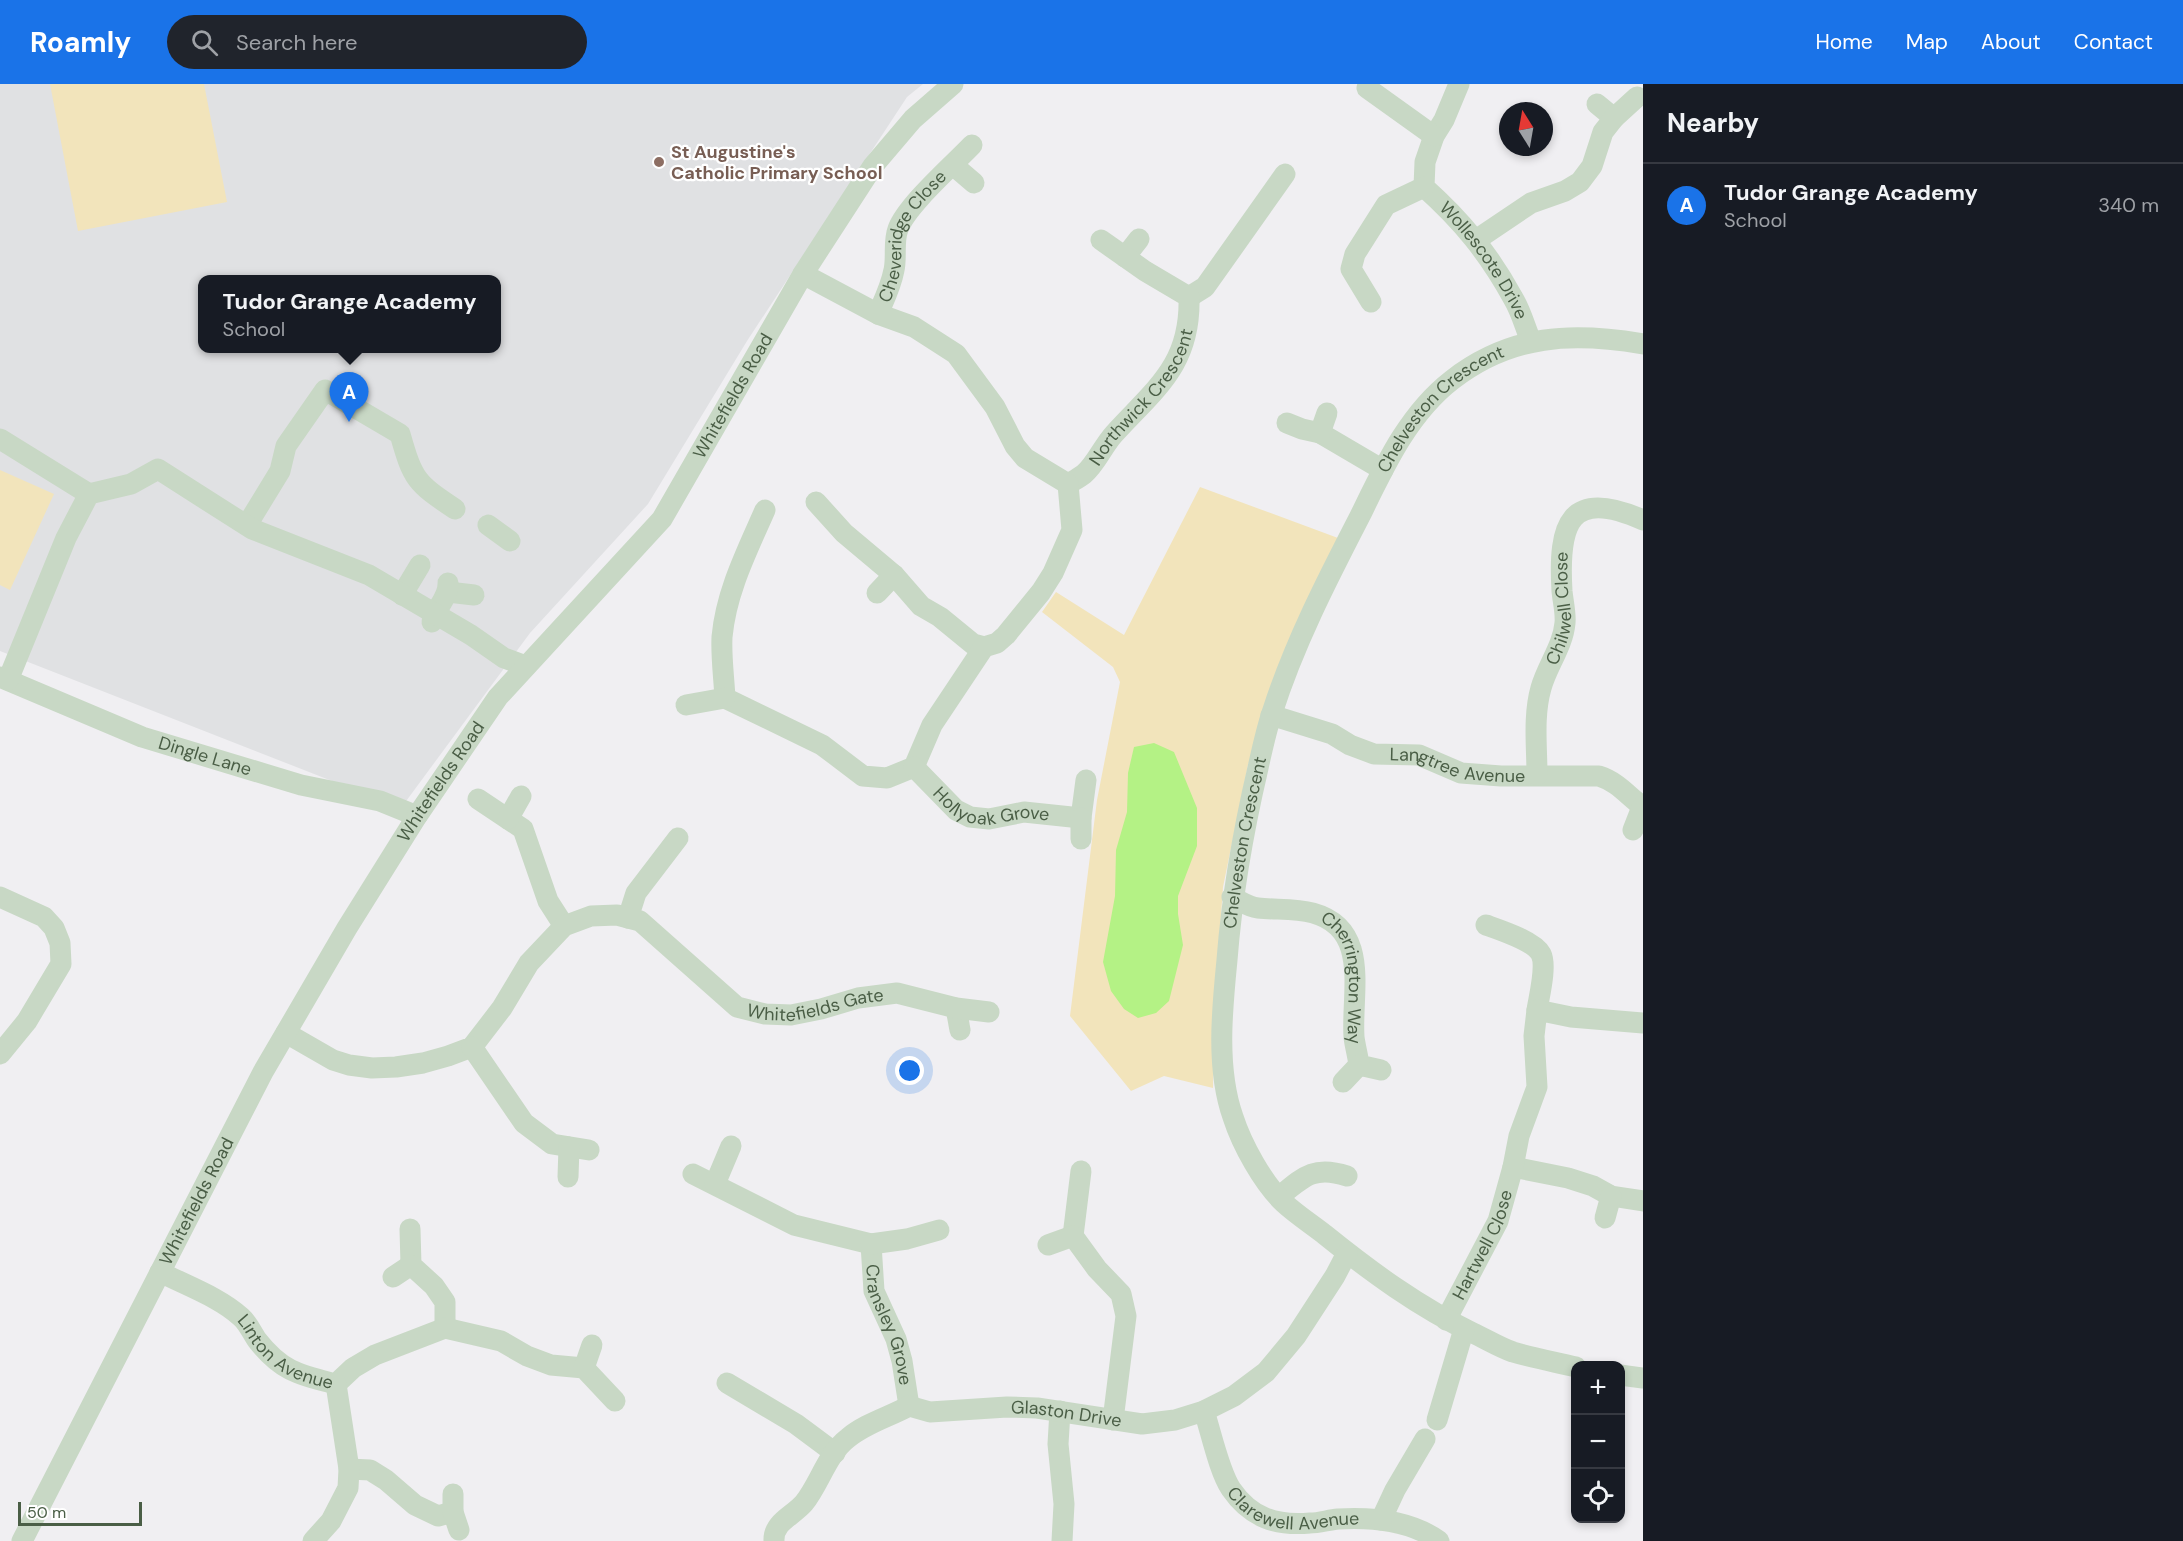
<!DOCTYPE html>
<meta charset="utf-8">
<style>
:root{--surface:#171b24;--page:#20242c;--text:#f1f3f6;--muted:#9ea1a6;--line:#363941;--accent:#1a73e8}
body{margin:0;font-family:"DM Sans",sans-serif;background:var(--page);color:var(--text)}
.controls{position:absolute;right:18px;bottom:18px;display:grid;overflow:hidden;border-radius:12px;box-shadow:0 3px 9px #0003}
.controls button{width:54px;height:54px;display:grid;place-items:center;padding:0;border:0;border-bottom:2px solid var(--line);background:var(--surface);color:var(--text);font:30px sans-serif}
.compass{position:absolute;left:1499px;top:18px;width:54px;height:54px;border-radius:50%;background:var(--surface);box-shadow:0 3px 9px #0003;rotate:349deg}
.scale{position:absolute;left:18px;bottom:15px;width:124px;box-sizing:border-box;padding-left:6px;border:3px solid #4a5e46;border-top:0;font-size:16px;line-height:21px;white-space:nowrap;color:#4a5e46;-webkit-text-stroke:4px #fff;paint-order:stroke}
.you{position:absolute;left:910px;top:987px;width:21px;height:21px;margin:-15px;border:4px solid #fff;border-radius:50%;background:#1a73e8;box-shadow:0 0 0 9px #1a73e833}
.badge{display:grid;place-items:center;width:39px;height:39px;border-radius:50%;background:var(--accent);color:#fff;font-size:20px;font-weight:700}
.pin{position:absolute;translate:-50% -50px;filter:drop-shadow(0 2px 3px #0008)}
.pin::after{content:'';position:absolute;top:32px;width:21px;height:18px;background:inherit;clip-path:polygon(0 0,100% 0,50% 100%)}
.popup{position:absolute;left:198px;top:191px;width:303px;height:78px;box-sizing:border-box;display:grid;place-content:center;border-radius:12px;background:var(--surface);filter:drop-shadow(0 2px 4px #0005);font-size:20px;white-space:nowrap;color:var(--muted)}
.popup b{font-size:22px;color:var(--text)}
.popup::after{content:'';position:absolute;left:50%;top:100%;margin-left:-12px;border:12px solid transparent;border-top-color:var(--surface)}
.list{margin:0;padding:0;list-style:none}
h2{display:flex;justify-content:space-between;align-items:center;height:78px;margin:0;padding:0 24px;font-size:26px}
h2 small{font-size:20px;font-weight:400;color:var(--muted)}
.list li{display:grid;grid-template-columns:39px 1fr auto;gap:18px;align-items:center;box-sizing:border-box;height:84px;padding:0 24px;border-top:2px solid var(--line)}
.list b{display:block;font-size:22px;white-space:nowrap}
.list p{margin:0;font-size:20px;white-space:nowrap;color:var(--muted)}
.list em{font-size:20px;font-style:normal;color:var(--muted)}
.icon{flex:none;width:33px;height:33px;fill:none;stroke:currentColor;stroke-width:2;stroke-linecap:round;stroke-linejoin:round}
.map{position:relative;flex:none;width:1643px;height:1457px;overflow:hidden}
header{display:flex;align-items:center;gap:36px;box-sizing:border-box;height:84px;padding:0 30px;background:var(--accent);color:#fff}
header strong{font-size:28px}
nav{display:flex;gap:33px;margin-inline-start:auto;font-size:21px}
.search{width:420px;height:54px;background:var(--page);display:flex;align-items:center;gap:15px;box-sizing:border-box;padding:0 21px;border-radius:33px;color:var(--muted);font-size:22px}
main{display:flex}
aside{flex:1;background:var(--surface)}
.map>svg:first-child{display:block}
.education{fill:#e0e1e3;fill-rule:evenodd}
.green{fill:#f2e4bb}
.water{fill:#b4f285}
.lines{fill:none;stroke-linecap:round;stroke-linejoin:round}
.minor{stroke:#c8d8c5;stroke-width:21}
.education-dot{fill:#8d6e63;stroke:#fff;stroke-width:2}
.labels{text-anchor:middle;stroke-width:4.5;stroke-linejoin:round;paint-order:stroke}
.education-label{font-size:18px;font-weight:bold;fill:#785e54;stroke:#fff;text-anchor:start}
.street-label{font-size:18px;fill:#4a5e46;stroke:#fff}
</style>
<header>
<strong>Roamly</strong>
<div class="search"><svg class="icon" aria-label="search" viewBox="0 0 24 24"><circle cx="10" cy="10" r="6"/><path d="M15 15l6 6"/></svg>Search here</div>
<nav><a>Home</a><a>Map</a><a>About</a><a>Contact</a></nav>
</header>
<main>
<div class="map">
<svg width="1643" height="1457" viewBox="0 0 1643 1457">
<rect width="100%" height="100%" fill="#f0eff2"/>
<path class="education" d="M0,0H923L907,13L747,257L648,420L530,549L401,724L0,567ZM202,196H496V264H202Z"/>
<path class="green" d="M50,0H204L227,118L78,147Z
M0,386L54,410L10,506L0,501Z
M1200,403L1338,454L1248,681L1223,803L1214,933L1213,1004L1164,992L1131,1007L1070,932L1097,716L1120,598L1113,583L1042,528L1056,508L1124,551Z"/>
<path class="water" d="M1154,659L1174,668L1197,724V762L1178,812V830L1183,861L1169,917L1156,929L1138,934L1124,925L1111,907L1103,878L1115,812L1116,766L1127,728L1128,689L1134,663Z"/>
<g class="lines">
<g class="minor">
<path id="s1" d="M1459,0L1444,36L1434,52L1425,78L1424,103C1462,137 1489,170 1513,214C1521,227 1525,243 1531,257"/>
<path d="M1367,4L1434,52"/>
<path d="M1597,20L1614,34"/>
<path d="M953,81L974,99"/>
<path d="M1476,156L1531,119L1565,107L1580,98L1592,82L1603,48L1614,34L1637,13"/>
<path d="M1125,173L1139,155"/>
<path d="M1189,213L1205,203L1285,90"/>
<path d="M1371,218L1351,185L1355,170L1386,121L1424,103"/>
<path id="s2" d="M878,230C884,216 891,202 894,186C897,173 893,158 898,145C907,121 953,81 972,61"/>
<path d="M1287,339L1302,345L1320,349L1383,386"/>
<path d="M1320,349L1327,329"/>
<path d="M0,355L89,410"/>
<path id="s3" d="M1068,400C1073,397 1079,394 1084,390C1096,380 1103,362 1114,350C1155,305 1191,281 1189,213L1145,187L1101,156"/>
<path d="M816,418L844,449L894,491L921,522L940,533L973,560L984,563"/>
<path d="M765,426C747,467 726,508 722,553C721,573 724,594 725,614L822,661L863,692L887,694L914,683L932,641L984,563L997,559L1006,551L1041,508L1053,489L1072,446L1068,400L1025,374L1015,362L995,323L956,270L914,243L878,230L803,190"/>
<path d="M247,441L280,387L286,362L325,306L400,350C413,396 416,399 455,425"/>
<path d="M488,441L510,457"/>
<path d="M448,508L474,511"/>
<path d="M877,509L894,491"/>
<path d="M402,511L420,481"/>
<path d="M432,538C435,524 449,514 448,499"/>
<path id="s4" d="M0,593L142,653L301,701L380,717L417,732"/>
<path d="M8,596L66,454L89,410L131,400L158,385L252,445L369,491L471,551L504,574L526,582"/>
<path d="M686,621L725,614"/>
<path id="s5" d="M1271,631L1332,650L1350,661L1374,670L1419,671L1461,689L1501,692H1599C1618,698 1628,712 1643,723"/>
<path id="s6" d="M914,683L956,726L970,733L989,735L1024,728L1081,734L1086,696"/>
<path id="s7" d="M1537,691C1537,663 1533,632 1541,604C1547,582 1563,562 1565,539C1566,529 1563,518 1562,507C1558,440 1569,403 1643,436"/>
<path d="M478,715L523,745L548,817L564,842"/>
<path d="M508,735L521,712"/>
<path d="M1633,746L1642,723"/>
<path d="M1081,755V734"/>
<path d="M0,813L44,833L54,844L60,859L61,880L27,937L0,970"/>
<path id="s8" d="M1232,813C1240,817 1249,823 1258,824C1276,826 1295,824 1313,829C1371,845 1351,909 1354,953C1355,962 1358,972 1359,981L1381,986"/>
<path d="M628,834L636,809L678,754"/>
<path d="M1486,841C1500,846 1534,857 1541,870C1547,882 1539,913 1537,926"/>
<path d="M956,924L960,946"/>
<path id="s9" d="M286,949L333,976L349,981L372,984L396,983L423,979L448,972L472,963L502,924L529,879L564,842L591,832L617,831L640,837L737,923L765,930L791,931L821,925L858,914L897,909L956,924L989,928"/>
<path d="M472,963L524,1039L552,1060L589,1066"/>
<path d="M1343,998L1359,981"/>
<path d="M1513,1083L1568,1094L1593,1102L1611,1112L1643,1117"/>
<path id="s10" d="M693,1090L794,1141L871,1160L874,1207L896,1255L902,1277L909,1322"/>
<path d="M568,1093L569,1063"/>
<path d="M715,1100L731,1062"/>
<path d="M1279,1113C1303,1093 1314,1081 1347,1092"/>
<path d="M1605,1134L1611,1112"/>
<path d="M410,1145L411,1181L434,1202L445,1218V1244"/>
<path d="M1073,1152L1081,1087"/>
<path d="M871,1160L907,1155L939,1146"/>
<path d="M1048,1161L1073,1152L1097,1185L1121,1210L1126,1232L1113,1336"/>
<path id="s11" d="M160,1188C187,1202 219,1213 241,1233C248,1239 252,1249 257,1256C282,1288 300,1291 336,1300L353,1284L375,1271L445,1244L501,1257L527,1272L551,1281L584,1284L615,1317"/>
<path d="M393,1193L411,1181"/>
<path id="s12" d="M1446,1236L1498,1137L1513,1083L1519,1052L1537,1003L1534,952L1537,926L1571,933L1643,939"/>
<path id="s13" d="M1576,1283C1555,1278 1533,1274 1513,1268C1499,1263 1486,1255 1473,1249C1419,1223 1371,1188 1324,1150C1311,1140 1296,1130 1284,1119C1263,1099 1242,1061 1233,1033C1216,985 1222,926 1227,876C1232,811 1243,748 1258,684C1262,666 1266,647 1272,629C1294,560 1327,496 1360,432C1384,383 1408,330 1452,296C1511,250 1573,248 1643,260"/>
<path d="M584,1284L592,1261"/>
<path d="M1620,1291L1643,1294"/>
<path d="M727,1299L796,1340L835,1369"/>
<path d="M1060,1327L1058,1360L1064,1420L1062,1457"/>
<path id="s14" d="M1204,1327C1211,1348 1219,1387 1231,1405C1251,1434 1276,1442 1310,1439C1319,1439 1328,1436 1338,1435C1372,1433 1411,1437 1439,1457"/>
<path d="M1437,1336L1464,1245"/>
<path d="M349,1385L370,1386L386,1396L415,1421L438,1432L453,1428"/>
<path d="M453,1410V1428L459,1446"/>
<path d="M1381,1436L1395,1406L1425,1355"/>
<path id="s15" d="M22,1457L263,988L347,844L417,732L498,613L662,435L803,190L873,82L913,35L953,0"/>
<path d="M313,1457L331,1437L348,1404L349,1385L336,1300"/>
<path id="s16" d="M774,1457C773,1438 793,1432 804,1419C820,1399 827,1370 848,1354C866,1339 889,1333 909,1322L930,1328L1007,1323L1037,1324L1142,1340L1175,1336L1204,1327L1234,1312L1266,1288L1296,1252L1335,1192L1347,1169"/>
</g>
</g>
<circle class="education-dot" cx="659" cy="78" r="6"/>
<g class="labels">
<g class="education-label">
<text x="671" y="74">St Augustine's<tspan x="671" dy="21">Catholic Primary School</tspan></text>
</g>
<g class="street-label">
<text dy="6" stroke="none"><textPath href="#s2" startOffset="87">Cheveridge Close</textPath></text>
<text dy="6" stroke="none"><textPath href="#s1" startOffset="206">Wollescote Drive</textPath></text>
<text dy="6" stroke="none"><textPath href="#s15" startOffset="1354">Whitefields Road</textPath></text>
<text dy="6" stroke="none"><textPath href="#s3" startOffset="116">Northwick Crescent</textPath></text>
<text dy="6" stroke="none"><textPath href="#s13" startOffset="1203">Chelveston Crescent</textPath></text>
<text dy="6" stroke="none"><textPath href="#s7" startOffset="171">Chilwell Close</textPath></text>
<text dy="6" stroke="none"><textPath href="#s4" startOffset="220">Dingle Lane</textPath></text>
<text dy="6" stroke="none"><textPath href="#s5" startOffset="196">Langtree Avenue</textPath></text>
<text dy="6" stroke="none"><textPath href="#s15" startOffset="868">Whitefields Road</textPath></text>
<text dy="6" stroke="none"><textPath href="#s6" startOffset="94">Hollyoak Grove</textPath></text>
<text dy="6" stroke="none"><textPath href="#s13" startOffset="717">Chelveston Crescent</textPath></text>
<text dy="6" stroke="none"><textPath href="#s8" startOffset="164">Cherrington Way</textPath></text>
<text dy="6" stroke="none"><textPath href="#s9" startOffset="638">Whitefields Gate</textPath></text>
<text dy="6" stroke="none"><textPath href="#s15" startOffset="382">Whitefields Road</textPath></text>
<text dy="6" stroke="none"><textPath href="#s12" startOffset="84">Hartwell Close</textPath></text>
<text dy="6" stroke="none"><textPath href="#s10" startOffset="276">Cransley Grove</textPath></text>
<text dy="6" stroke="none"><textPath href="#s11" startOffset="152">Linton Avenue</textPath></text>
<text dy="6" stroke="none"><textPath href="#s16" startOffset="357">Glaston Drive</textPath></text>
<text dy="6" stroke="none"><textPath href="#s14" startOffset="153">Clarewell Avenue</textPath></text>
</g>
</g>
</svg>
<div class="controls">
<button>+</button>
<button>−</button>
<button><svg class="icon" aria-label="locate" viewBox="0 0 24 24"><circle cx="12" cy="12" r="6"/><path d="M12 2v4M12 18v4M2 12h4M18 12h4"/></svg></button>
</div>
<svg class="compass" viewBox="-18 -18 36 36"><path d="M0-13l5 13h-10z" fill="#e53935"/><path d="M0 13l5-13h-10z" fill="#9ea1a6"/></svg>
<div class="scale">50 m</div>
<div class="you"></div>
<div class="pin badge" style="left:349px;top:338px">A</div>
<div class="popup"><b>Tudor Grange Academy</b>School</div>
</div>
<aside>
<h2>Nearby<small></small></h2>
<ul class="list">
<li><span class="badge">A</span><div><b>Tudor Grange Academy</b><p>School</p></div><em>340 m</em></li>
</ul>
</aside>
</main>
